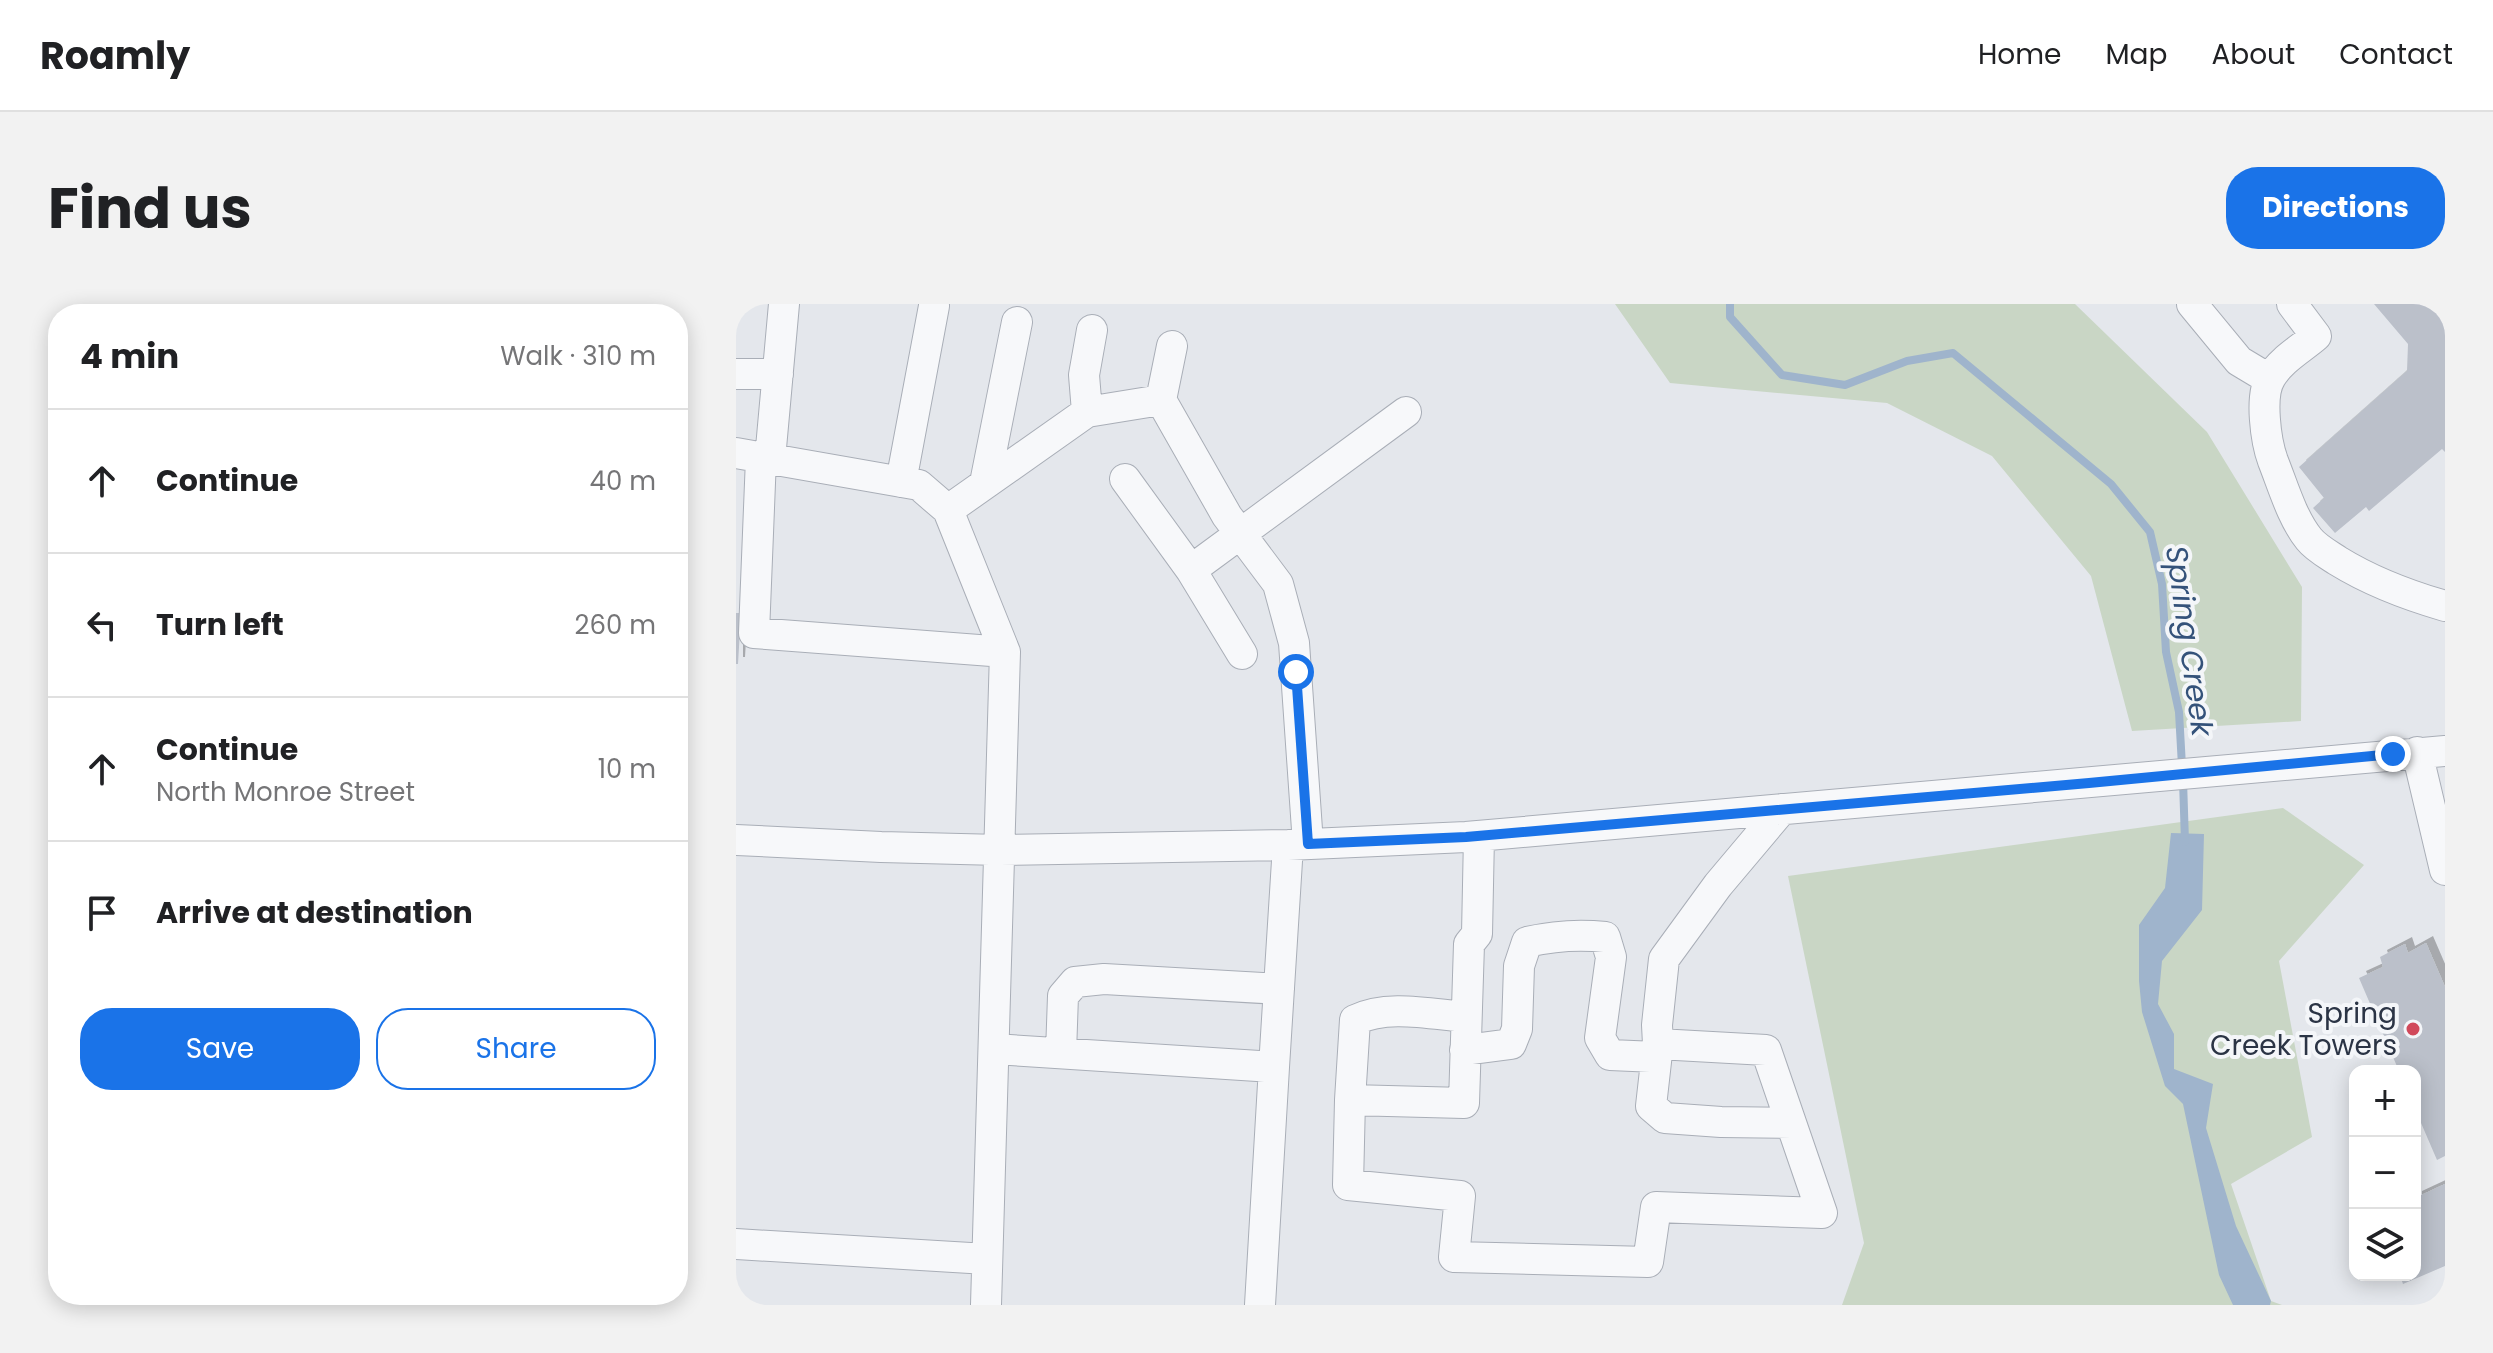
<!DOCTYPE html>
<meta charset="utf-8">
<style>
:root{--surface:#fff;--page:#f2f2f2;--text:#202124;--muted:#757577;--line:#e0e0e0;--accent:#1a73e8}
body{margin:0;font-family:Poppins,sans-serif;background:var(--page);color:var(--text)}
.controls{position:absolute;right:24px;bottom:24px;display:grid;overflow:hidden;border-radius:16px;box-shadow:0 4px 20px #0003}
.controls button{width:72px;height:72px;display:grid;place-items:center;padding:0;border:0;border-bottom:2px solid var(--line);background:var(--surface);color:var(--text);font:40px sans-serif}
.stop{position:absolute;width:24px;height:24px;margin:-18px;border:6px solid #1a73e8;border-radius:50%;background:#fff}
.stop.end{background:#1a73e8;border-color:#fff;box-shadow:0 2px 8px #0008}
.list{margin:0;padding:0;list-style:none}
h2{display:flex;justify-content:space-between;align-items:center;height:104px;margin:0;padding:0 32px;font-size:34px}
h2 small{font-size:26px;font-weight:400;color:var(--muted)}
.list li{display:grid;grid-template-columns:52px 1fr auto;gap:24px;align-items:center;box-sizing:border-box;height:144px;padding:0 32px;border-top:2px solid var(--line)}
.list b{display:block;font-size:30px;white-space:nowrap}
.list p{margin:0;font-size:26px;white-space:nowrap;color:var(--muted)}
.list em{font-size:26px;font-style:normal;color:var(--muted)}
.actions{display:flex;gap:16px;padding:24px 32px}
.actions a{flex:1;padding:18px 0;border:2px solid var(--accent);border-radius:32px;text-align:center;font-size:28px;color:var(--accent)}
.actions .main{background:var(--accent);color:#fff}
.icon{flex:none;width:44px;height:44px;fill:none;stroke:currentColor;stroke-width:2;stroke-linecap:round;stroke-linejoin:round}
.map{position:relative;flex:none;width:1709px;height:1001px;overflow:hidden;border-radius:32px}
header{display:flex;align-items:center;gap:48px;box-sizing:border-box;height:112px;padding:0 40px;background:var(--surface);border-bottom:2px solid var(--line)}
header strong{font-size:38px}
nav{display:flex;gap:44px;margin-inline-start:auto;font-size:28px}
.intro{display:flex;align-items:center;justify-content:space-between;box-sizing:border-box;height:192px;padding:0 48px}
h1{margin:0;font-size:56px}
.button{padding:20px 36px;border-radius:32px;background:var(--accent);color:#fff;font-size:28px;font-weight:700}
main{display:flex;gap:48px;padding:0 48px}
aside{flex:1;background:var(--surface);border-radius:32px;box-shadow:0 4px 20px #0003}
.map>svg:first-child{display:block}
.green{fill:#c9d6c5}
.water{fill:#9fb4cc}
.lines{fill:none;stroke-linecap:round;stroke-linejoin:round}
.stream{stroke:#9fb4cc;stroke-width:8}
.building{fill:#bbc0ca;filter:url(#shadow)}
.minor-casing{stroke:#a9aeb7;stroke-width:32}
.minor{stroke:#f7f8fa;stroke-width:30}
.route{stroke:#1a73e8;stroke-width:10}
.poi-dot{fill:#d1495b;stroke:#f4f6f9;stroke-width:3}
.labels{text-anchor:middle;stroke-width:8;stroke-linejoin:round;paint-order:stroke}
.poi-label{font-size:28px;fill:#2b3445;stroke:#f4f6f9;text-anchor:end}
.water-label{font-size:30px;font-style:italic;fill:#34527a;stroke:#f4f6f9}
</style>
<header>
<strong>Roamly</strong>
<nav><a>Home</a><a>Map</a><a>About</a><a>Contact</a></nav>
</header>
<div class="intro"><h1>Find us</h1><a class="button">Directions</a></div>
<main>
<aside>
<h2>4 min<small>Walk · 310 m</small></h2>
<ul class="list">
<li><svg class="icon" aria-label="ahead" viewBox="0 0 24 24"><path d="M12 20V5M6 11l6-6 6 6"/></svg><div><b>Continue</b></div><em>40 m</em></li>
<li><svg class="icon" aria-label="left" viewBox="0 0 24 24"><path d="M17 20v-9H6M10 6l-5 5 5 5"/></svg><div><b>Turn left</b></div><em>260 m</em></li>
<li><svg class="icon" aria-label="ahead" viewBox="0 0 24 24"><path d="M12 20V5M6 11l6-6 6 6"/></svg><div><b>Continue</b><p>North Monroe Street</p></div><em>10 m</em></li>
<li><svg class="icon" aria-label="arrive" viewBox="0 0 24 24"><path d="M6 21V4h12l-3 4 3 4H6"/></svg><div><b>Arrive at destination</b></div></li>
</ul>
<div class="actions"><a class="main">Save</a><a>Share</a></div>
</aside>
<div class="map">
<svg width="1709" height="1001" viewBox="0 0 1709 1001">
<defs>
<filter id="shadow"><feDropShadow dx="7" dy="-7" stdDeviation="0" flood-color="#0004"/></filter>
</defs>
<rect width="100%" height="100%" fill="#e4e7ec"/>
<path class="green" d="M879,0H1339L1471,128L1566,283L1565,417L1396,427L1355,272L1256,152L1151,99L934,79Z
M1547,504L1628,561L1543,657L1576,833L1495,880L1535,997L1546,1001H1106L1128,939L1052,572Z"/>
<path class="water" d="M1435,529L1468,530L1466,606L1426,657L1422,700L1438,730V765L1477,780L1470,824L1500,922L1535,997L1534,1001H1497L1483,971L1447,800L1429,782L1406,708L1403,677V621L1429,584Z"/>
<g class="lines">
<path class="stream" d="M994,0V13L1046,71L1109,81L1171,57L1217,49L1375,180L1414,228L1426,280L1430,348L1443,408L1446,462
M1447,476L1449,538"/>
</g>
<path class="building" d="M1638,0H1709V148L1706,145L1633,207L1630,203L1599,229L1577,204L1588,194L1563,163L1671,67L1672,40Z
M0,309H5L2,360H0Z
M1690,639L1709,683V852L1701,856L1679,805V767H1663L1623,674L1647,663L1644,653L1669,640L1672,649Z
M1709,880V962L1667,980L1664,971H1679V894Z"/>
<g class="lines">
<defs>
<path id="minor" d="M1456,0L1503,57L1533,75
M1556,0L1580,32C1565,45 1545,56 1535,73C1523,91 1530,138 1537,157C1547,182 1556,214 1573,235C1580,244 1593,251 1602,257C1636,278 1671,291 1709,302
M0,70H42
M425,96L436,42
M351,108L348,71L356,26
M0,149L183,181L212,206
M25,154L18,329L269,348
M34,155L48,0
M389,175L455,266L670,108
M165,178L198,2
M249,179L281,18
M455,266L506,350
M1681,448L1709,566
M743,532L741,630L733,640L728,799L614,796L612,881L724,892L718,953L912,958L920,903L1086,909L1030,746L922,740L921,721L928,655L982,581L1046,505
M0,536L145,543L264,546L552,541L730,533L1709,447
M922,740L915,802L929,814L985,818L1055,819
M258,745L538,763L524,1001
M729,746L775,740L781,725L783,662L791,638C817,632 843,630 869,633L875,653L864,734L874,751L920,753
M325,749L327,692L339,678L368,675L543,685
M538,763L552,541
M614,796L619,716C651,700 694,710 729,713
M0,940L251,955
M250,1001L269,348L212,206L351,108L425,96L491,212L542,280L558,339L572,540"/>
</defs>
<use href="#minor" class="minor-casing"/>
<use href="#minor" class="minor"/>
</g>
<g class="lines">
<path class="route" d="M560,368L572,540L730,533L1353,479L1657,450"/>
</g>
<circle class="poi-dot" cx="1677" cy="725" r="8"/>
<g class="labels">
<g class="poi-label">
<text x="1661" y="719">Spring<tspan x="1661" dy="32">Creek Towers</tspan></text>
</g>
<g class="water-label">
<text transform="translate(1453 337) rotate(82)" y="10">Spring Creek</text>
</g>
</g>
</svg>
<div class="controls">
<button>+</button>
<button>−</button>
<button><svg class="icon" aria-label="layers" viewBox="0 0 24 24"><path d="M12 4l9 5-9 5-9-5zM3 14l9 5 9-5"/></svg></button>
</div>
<div class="stop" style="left:560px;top:368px"></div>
<div class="stop end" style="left:1657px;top:450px"></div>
</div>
</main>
